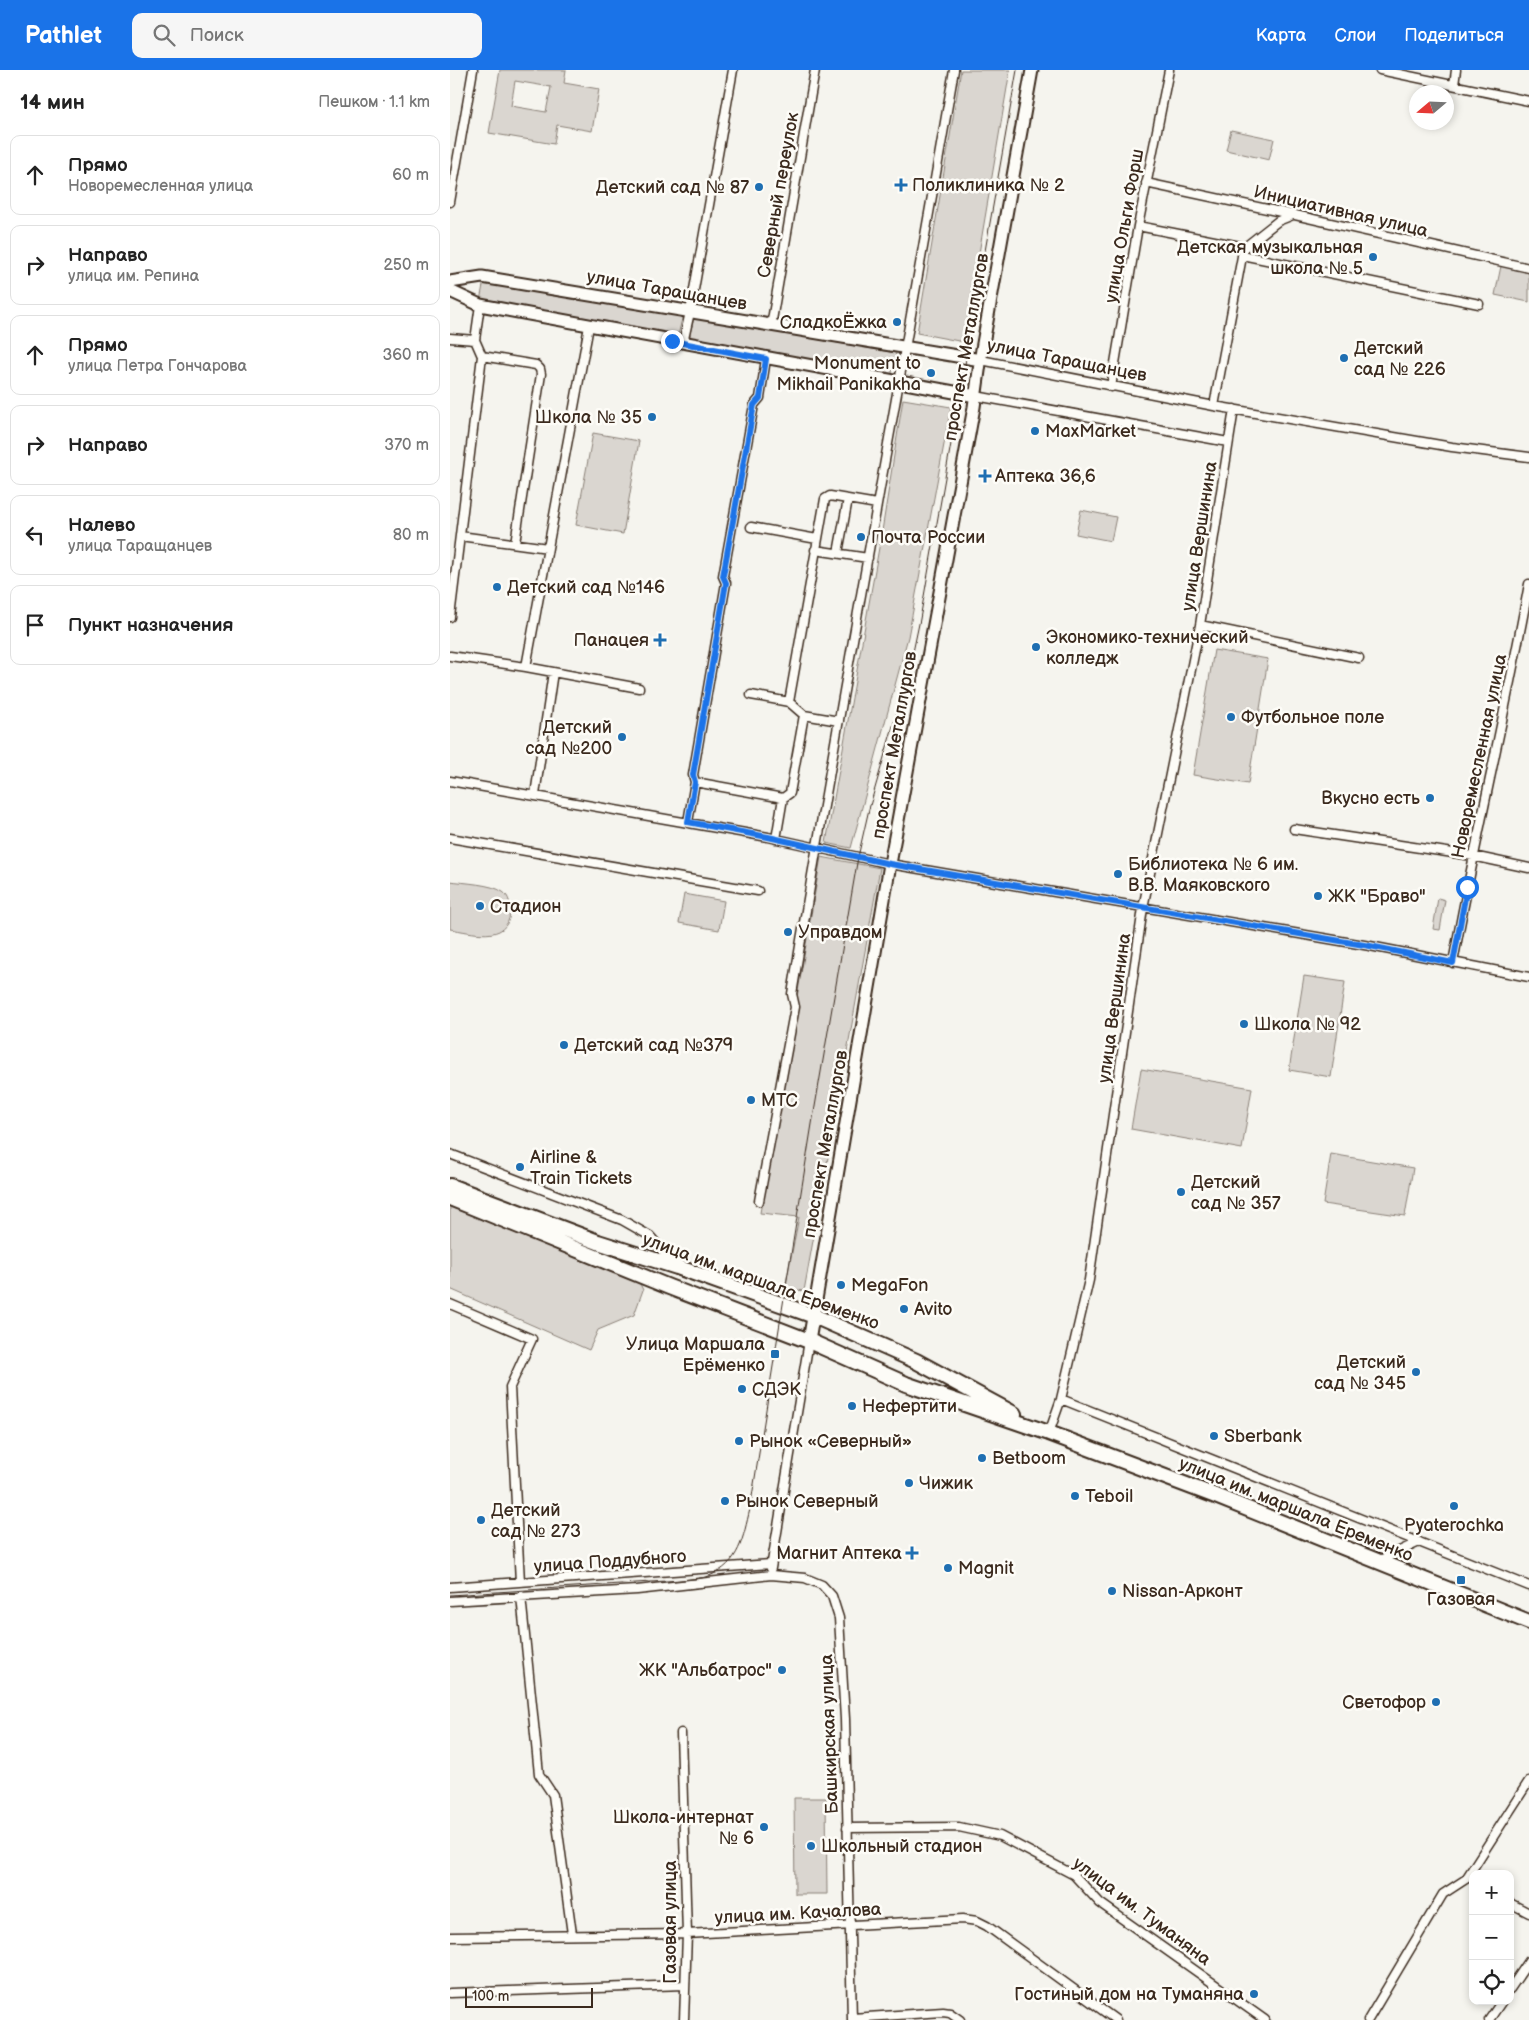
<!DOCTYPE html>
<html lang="ru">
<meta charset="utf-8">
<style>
:root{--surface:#fff;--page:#f6f6f6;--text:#222;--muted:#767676;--line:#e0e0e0;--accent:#1a73e8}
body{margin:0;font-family:"Balsamiq Sans",sans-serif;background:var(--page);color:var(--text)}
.controls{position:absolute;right:15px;bottom:15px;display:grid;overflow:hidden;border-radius:10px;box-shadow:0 2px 8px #0003}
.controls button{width:45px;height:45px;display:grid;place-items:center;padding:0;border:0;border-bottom:1px solid var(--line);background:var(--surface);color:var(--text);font:25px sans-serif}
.compass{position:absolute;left:959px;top:15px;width:45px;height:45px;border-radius:50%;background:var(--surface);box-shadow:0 2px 8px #0003;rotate:251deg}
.scale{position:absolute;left:15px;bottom:12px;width:128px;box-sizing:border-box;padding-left:5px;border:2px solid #3b2a1e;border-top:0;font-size:14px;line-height:18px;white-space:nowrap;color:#3b2a1e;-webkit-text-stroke:4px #fdfcf7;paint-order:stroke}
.stop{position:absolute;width:15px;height:15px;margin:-11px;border:4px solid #1a73e8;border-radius:50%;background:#fff}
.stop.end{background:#1a73e8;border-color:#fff;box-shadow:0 1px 5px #0008}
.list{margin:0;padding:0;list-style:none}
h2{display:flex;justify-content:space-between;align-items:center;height:65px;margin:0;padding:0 20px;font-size:21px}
h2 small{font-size:16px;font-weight:400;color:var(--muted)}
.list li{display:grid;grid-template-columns:32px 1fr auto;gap:15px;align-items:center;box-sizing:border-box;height:80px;margin:0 10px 10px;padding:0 10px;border:1px solid var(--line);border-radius:10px}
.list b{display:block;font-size:19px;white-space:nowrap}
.list p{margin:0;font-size:16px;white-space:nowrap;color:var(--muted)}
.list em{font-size:16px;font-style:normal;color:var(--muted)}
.icon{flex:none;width:28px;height:28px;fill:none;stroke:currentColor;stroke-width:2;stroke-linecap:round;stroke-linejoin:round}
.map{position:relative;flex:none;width:1079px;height:1950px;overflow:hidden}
header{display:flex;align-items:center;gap:30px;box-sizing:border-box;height:70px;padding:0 25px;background:var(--accent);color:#fff}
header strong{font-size:24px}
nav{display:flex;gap:28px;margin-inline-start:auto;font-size:18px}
.search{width:350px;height:45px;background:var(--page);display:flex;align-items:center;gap:12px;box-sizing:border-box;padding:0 18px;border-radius:10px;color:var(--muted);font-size:19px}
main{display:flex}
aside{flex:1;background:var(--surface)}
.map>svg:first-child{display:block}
.green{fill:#dad6d0;stroke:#8a8077;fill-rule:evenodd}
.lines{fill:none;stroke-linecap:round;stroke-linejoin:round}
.street-casing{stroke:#3b2a1e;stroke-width:11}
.secondary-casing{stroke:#3b2a1e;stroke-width:15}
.highway-casing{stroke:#3b2a1e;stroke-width:18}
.street{stroke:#fdfcf7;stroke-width:8}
.secondary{stroke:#fdfcf7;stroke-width:11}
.highway{stroke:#fdfcf7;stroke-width:14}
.tram{stroke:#3b2a1e;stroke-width:1}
.route{stroke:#1a73e8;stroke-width:6}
.poi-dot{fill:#1f6fb2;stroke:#fdfcf7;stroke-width:2}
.labels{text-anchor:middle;stroke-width:5;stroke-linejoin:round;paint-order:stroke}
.poi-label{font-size:18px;fill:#3b2a1e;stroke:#fdfcf7;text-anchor:start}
.street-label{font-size:18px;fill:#3b2a1e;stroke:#fdfcf7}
</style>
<header>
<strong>Pathlet</strong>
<div class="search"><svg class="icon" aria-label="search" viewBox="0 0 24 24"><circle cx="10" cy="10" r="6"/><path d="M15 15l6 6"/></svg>Поиск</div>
<nav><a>Карта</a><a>Слои</a><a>Поделиться</a></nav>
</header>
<main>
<aside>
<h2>14 мин<small>Пешком · 1.1 km</small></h2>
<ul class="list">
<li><svg class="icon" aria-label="ahead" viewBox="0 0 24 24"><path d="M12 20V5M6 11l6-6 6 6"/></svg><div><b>Прямо</b><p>Новоремесленная улица</p></div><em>60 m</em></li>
<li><svg class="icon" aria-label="right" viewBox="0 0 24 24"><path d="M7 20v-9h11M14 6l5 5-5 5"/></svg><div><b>Направо</b><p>улица им. Репина</p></div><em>250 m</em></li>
<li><svg class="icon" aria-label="ahead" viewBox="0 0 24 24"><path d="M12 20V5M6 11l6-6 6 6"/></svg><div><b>Прямо</b><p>улица Петра Гончарова</p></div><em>360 m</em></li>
<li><svg class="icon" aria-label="right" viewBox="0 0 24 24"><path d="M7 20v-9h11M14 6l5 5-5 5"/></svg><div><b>Направо</b></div><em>370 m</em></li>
<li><svg class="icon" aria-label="left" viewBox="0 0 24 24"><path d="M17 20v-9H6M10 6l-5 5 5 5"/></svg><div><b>Налево</b><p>улица Таращанцев</p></div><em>80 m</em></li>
<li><svg class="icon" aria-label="arrive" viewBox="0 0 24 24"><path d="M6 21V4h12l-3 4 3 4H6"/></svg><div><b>Пункт назначения</b></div></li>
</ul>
</aside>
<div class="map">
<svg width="1079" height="1950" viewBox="0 0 1079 1950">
<rect width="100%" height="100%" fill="#f5f4ee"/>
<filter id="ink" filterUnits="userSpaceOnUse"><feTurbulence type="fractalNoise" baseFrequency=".02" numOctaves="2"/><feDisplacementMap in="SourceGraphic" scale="10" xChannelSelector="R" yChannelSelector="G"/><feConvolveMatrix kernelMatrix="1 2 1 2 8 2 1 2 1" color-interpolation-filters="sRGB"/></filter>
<g filter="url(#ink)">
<path class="green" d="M50,0H116L114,13L149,19L142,61L107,55L104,74L39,63ZM65,11L101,17L96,42L61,36Z
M511,0H560L514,272L467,263Z
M781,60L824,69L819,90L776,80Z
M1051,196L1079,202V232L1045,225Z
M34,210L233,245L227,269L30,231Z
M244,248L446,283L441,308L238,271Z
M453,329L501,337L458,567L401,778L376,773L432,461Z
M143,363L189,371L173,464L126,455Z
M631,440L666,447L661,471L626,464Z
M764,580L818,589L798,714L743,705Z
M371,787L430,798L354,1221L335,1218L349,1147L310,1143Z
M0,811C14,813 42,814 53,822C59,826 61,835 60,843C57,874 21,862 0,859Z
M234,824L274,831L269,860L229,853Z
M988,828L995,830L990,860L983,859Z
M854,906L895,912L881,1007L839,1000Z
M691,999L802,1018L792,1079L681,1059Z
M881,1084L963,1098L955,1146L873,1134Z
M0,1137L188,1210L193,1220L184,1245L148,1260L139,1280L0,1219Z
M344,1728H376L377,1824H345Z"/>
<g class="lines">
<defs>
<path id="street" d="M930,0L1079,31
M1004,15L1006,0
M696,113L845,145L1079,198
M0,132L23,0
M688,156L795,177L828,151L843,145
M792,185L1029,234
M321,256L365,0
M0,268L25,270L32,286L0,547
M25,270L30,235
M233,273L240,242L283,0
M32,286L86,295L90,299L91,304L65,473
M531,290L764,336L1002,377L1079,387
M661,317L688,156L719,0
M526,326L778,372
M764,336L793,181
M301,457L367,469
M10,466L98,478
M365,480L418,488
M388,483L398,429
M750,555L909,588
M0,586L76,597L189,618
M76,597L139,256
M301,625L339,632L354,645L389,651
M339,632L375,429L380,426L427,434
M0,711L318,767L440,794L920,876L1079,907
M245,712L333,728L340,723L354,645
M85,725L103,602
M238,752L245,712L243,705L276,513L273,506L304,335L310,328L316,289
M844,759L1023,786L1079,798
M0,768L308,821
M326,769L333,728
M1003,893C1026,766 1056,641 1079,514
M0,1084L172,1150L200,1166L224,1194
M309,1131L345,937L342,924C393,615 451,308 504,0
M0,1234L82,1269L60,1317L70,1512
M611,1329L1079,1516
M599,1363L611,1329L639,1210L693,838L750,555L784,339
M928,1491L969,1472
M321,1498L359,1271
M0,1517L321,1494
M71,1526L89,1704L103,1725L122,1864
M0,1531L187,1520L321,1505L355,1508L372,1515L382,1526L389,1548L395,1649L402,1950
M231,1663L237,1864L234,1950
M397,1758L509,1757L550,1766L624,1805L650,1833L815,1950
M1060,1833L1079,1843
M0,1867L237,1864L513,1849L527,1851L537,1856L666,1950
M1060,1919L1079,1891
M0,1923L235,1915
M402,1948L493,1942L500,1943L510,1950
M918,1950L993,1824L1016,1809L1079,1711
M1039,1950L1052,1931"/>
<path id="secondary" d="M0,212L32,207L531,290
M0,221L30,235L526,326
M359,1271L440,794L524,337L532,279L582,0"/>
<path id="highway" d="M0,1116L148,1172L227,1197L364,1246L466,1291L564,1344
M0,1128L219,1217L359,1271L456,1314L599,1363L763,1425L1079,1552"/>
</defs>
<use href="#street" class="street-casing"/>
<use href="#secondary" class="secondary-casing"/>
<use href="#highway" class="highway-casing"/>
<use href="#street" class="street"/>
<use href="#secondary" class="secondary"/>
<use href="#highway" class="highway"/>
<path class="tram" d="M0,1525L232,1510C241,1509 251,1509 259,1506C290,1494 293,1467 300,1439L362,1054L408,787L419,739L459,601L470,549L567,0"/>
</g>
</g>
<g class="lines" filter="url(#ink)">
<path class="route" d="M222,271L316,289L310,328L304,335L273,506L276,513L243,705L245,712L238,752L318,767L440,794L920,876L1003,893L1017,817"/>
</g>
<g class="poi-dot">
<path d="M448.5 107.5h5v5h5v5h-5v5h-5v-5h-5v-5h5z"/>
<circle cx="309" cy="117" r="5"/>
<circle cx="923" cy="187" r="5"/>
<circle cx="447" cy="252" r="5"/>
<circle cx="894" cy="288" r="5"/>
<circle cx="481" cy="303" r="5"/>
<circle cx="202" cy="347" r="5"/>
<circle cx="585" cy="361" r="5"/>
<path d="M532.5 398.5h5v5h5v5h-5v5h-5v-5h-5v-5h5z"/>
<circle cx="411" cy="467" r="5"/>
<circle cx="47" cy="517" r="5"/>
<path d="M207.5 562.5h5v5h5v5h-5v5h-5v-5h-5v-5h5z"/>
<circle cx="586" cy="577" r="5"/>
<circle cx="781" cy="647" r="5"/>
<circle cx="172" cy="667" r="5"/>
<circle cx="980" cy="728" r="5"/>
<circle cx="668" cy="804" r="5"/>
<circle cx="868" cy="826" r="5"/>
<circle cx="30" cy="836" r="5"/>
<circle cx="338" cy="862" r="5"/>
<circle cx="794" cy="954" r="5"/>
<circle cx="114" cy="975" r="5"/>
<circle cx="301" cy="1030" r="5"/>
<circle cx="70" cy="1097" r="5"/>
<circle cx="731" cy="1122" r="5"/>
<circle cx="391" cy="1215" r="5"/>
<circle cx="454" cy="1239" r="5"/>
<rect x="320" y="1279" width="10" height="10" rx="2.5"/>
<circle cx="966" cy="1302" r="5"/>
<circle cx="292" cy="1319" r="5"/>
<circle cx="402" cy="1336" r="5"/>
<circle cx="764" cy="1366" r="5"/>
<circle cx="289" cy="1371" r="5"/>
<circle cx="532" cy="1388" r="5"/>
<circle cx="459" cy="1413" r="5"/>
<circle cx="625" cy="1426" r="5"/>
<circle cx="275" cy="1431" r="5"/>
<circle cx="1004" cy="1436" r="5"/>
<circle cx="31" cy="1450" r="5"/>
<path d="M459.5 1475.5h5v5h5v5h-5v5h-5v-5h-5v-5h5z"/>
<circle cx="498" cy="1498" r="5"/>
<rect x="1006" y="1505" width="10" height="10" rx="2.5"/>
<circle cx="662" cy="1521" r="5"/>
<circle cx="332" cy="1600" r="5"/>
<circle cx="986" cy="1632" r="5"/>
<circle cx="314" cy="1757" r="5"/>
<circle cx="361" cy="1776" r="5"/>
<circle cx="804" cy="1924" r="5"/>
</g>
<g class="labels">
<g class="poi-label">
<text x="462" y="121">Поликлиника № 2</text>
<text x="299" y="123" text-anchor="end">Детский сад № 87</text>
<text x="913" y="183" text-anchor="end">Детская музыкальная<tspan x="913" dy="21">школа № 5</tspan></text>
<text x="437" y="258" text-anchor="end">СладкоЁжка</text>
<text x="904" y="284">Детский<tspan x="904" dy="21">сад № 226</tspan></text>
<text x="471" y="299" text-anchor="end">Monument to<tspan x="471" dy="21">Mikhail Panikakha</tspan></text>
<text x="192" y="353" text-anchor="end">Школа № 35</text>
<text x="595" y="367">MaxMarket</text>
<text x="545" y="412">Аптека 36,6</text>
<text x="421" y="473">Почта России</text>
<text x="57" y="523">Детский сад №146</text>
<text x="596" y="573">Экономико-технический<tspan x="596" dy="21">колледж</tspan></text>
<text x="199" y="576" text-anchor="end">Панацея</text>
<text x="791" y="653">Футбольное поле</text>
<text x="162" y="663" text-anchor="end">Детский<tspan x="162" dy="21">сад №200</tspan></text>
<text x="970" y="734" text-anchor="end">Вкусно есть</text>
<text x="678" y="800">Библиотека № 6 им.<tspan x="678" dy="21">В.В. Маяковского</tspan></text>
<text x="878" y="832">ЖК "Браво"</text>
<text x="40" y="842">Стадион</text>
<text x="348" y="868">Управдом</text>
<text x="804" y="960">Школа № 92</text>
<text x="124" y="981">Детский сад №379</text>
<text x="311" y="1036">МТС</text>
<text x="80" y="1093">Airline &amp;<tspan x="80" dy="21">Train Tickets</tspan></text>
<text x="741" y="1118">Детский<tspan x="741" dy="21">сад № 357</tspan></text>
<text x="401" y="1221">MegaFon</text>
<text x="464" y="1245">Avito</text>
<text x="315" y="1280" text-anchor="end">Улица Маршала<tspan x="315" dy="21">Ерёменко</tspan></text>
<text x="956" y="1298" text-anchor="end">Детский<tspan x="956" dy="21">сад № 345</tspan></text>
<text x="302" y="1325">СДЭК</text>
<text x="412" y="1342">Нефертити</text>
<text x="774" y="1372">Sberbank</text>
<text x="299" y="1377">Рынок «Северный»</text>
<text x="542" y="1394">Betboom</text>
<text x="469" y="1419">Чижик</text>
<text x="635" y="1432">Teboil</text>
<text x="285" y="1437">Рынок Северный</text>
<text x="41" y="1446">Детский<tspan x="41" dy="21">сад № 273</tspan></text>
<text x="1004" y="1461" text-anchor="middle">Pyaterochka</text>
<text x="452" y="1489" text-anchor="end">Магнит Аптека</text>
<text x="508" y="1504">Magnit</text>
<text x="672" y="1527">Nissan-Арконт</text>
<text x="1011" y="1535" text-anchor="middle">Газовая</text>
<text x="322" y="1606" text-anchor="end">ЖК "Альбатрос"</text>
<text x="976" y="1638" text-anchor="end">Светофор</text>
<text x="304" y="1753" text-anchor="end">Школа-интернат<tspan x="304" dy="21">№ 6</tspan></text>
<text x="371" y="1782">Школьный стадион</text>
<text x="794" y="1930" text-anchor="end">Гостиный дом на Туманяна</text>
</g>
<g class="street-label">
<text transform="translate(328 125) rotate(-80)" y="6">Северный переулок</text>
<text transform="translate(891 141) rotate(13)" y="6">Инициативная улица</text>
<text transform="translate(674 156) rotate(-80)" y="6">улица Ольги Форш</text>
<text transform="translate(217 220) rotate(10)" y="6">улица Таращанцев</text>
<text transform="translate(516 277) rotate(-80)" y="6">проспект Металлургов</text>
<text transform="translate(617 290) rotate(11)" y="6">улица Таращанцев</text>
<text transform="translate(749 466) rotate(-81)" y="6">улица Вершинина</text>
<text transform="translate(444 675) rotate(-80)" y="6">проспект Металлургов</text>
<text transform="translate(1029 686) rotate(-78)" y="6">Новоремесленная улица</text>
<text transform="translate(664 938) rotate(-82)" y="6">улица Вершинина</text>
<text transform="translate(375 1074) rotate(-80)" y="6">проспект Металлургов</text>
<text transform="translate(311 1211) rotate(20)" y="6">улица им. маршала Еременко</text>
<text transform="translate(846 1439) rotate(22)" y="6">улица им. маршала Еременко</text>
<text transform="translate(160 1491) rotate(-4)" y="6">улица Поддубного</text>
<text transform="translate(379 1664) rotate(-92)" y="6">Башкирская улица</text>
<text transform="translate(692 1841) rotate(37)" y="6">улица им. Туманяна</text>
<text transform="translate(348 1843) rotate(-3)" y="6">улица им. Качалова</text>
<text transform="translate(220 1852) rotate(-90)" y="6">Газовая улица</text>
</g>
</g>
</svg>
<div class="controls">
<button>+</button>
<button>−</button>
<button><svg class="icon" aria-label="locate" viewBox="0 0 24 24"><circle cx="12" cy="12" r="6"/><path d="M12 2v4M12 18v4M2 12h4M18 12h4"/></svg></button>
</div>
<svg class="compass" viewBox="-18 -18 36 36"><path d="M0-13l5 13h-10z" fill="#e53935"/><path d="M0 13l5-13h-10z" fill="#767676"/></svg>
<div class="scale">100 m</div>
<div class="stop" style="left:1017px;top:817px"></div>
<div class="stop end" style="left:222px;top:271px"></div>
</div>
</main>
